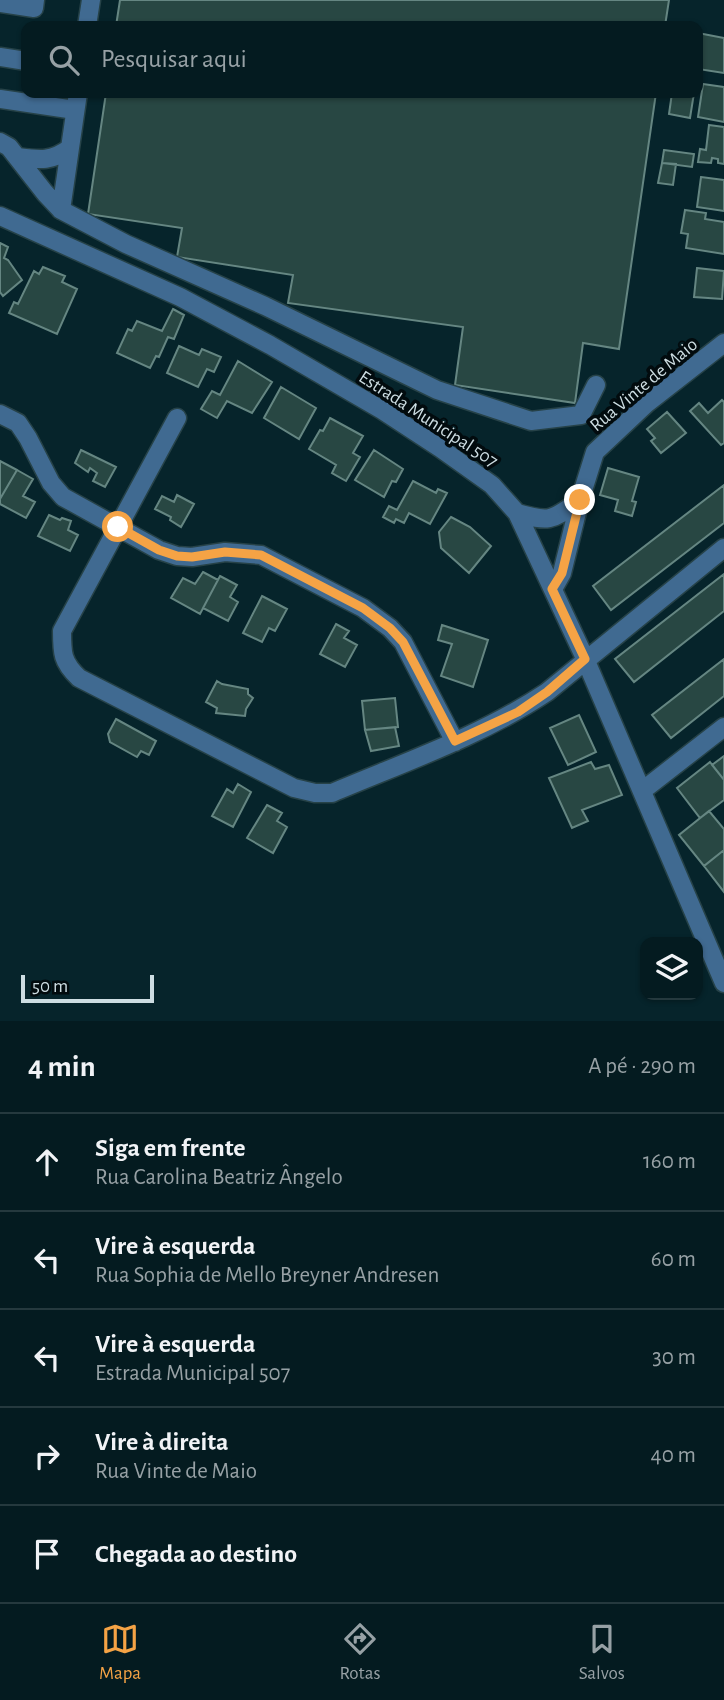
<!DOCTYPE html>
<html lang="pt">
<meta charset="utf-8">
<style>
:root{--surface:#041b20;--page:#12282d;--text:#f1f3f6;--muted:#97a1a5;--line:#25393e;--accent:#f5a345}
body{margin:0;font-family:"Alegreya Sans",sans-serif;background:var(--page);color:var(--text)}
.controls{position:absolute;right:21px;bottom:21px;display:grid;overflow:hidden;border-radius:14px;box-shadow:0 2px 5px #0004}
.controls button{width:63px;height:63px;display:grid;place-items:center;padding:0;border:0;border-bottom:2px solid var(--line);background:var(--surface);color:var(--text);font:35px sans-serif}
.scale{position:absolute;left:21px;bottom:18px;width:133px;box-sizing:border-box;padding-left:7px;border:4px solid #cddde2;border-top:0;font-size:19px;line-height:24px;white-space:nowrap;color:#cddde2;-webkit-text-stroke:5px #020b0e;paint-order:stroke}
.stop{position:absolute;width:21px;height:21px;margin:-16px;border:5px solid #f5a345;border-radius:50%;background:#fff}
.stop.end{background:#f5a345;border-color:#fff;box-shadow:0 2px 7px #0008}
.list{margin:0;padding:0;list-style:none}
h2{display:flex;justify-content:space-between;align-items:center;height:91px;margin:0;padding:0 28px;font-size:30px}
h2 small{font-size:23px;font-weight:400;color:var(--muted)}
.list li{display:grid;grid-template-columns:46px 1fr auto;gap:21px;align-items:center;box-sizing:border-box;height:98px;padding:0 28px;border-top:2px solid var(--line)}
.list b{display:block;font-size:26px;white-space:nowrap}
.list p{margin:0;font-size:23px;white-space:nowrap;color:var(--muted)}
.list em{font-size:23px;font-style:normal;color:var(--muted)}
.icon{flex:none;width:38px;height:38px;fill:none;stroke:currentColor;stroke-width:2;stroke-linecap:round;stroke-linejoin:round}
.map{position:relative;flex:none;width:724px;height:1021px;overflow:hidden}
.search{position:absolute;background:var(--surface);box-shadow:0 2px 5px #0004;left:21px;right:21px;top:21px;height:77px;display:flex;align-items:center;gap:18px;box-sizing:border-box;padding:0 24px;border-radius:14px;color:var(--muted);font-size:26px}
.sheet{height:581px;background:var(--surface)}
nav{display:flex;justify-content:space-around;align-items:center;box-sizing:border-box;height:98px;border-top:2px solid var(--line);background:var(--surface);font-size:19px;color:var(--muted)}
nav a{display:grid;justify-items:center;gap:4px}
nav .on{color:var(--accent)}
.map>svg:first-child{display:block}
.building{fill:#284743;stroke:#658682;stroke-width:2}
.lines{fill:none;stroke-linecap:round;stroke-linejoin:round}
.minor-casing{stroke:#264248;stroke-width:21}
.minor{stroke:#406a91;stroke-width:18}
.route{stroke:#f5a345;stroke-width:9}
.labels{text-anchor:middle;stroke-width:7;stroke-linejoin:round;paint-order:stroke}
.street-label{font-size:19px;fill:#cddde2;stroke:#020b0e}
</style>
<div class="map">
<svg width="724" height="1021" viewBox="0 0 724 1021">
<rect width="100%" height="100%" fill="#06242b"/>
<path class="building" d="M120,0H669L665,26H116Z
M698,33L724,38V73L698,69Z
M703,84L724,87V122L698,117Z
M106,93H656L619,349L583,343L575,403L455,385L463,327L288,303L293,275L177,257L182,228L88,214Z
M672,93H694L690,118L669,114Z
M709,125L724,127V164L718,163V159L712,158L711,163L698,162L700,149L706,150Z
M664,150L694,154L692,167L662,163Z
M662,163L676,164L673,185L658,183Z
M701,177L724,180V211L697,207Z
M685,210L706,213L705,219L724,222V254L686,248L688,234L681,233Z
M0,243L8,247L4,258L8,260L22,280L3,296L0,292Z
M43,267L65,276L62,282L77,289L57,334L9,313L14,302L18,304L34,271L39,274Z
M697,268L724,271L722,299L694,297Z
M173,309L184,315L174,339L168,337L159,357L156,356L150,368L117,353L128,329L132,331L137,321L162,331Z
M179,346L199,355L202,349L221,357L214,372L207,369L198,387L167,373Z
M238,361L272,382L252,413L227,401L217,418L201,409L212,391L220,395Z
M281,387L316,408L299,439L264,418Z
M722,400L724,402V443L721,445L690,411L699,403L708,413Z
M667,412L686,433L661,453L651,441L655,438L647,429Z
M330,418L363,436L353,453L360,457L346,481L332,473L336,465L309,449L320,430L323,431Z
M81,450L116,467L105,487L93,481L97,473L90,468L88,472L75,463Z
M374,450L403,469L396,482L392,481L384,497L355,480Z
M0,461L17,470L0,499Z
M608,468L639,477L632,501L636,502L632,516L615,511L618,500L600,495Z
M17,470L33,479L23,496L35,502L26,518L0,504V499Z
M413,481L436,493L438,489L447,493L430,524L409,513L404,523L396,519L394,523L383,517L389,506L397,510Z
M724,485V523L611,610L593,586Z
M177,495L194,504L181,527L170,520L171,517L155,509L162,496L174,502Z
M49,515L60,520L62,518L71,521L68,530L78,535L70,551L38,536Z
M451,517L470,527L491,546L469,573L441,548L439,532Z
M203,572L218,580L200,614L171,598L183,578L195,584Z
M724,574V611L634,682L615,659Z
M220,576L237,585L230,597L238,602L228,621L203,608Z
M262,596L287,609L275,631L269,628L262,642L243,633Z
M336,624L349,631L344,638L357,645L345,667L320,654Z
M442,625L488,640L473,687L441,676L452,644L438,640Z
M724,659V696L671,738L652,715Z
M217,681L222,684L248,689V694L253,698L246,709L245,716L216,713L217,708L206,702Z
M395,698L398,727L365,730L362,701Z
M579,715L596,752L568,765L550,728Z
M116,719L156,741L149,755L141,751L137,757L110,742L108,734Z
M395,727L399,746L371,751L365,730Z
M724,756V780L712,765Z
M591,762L595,769L609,765L622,795L582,810L588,821L572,828L549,778Z
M710,762L724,780V800L700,818L677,788Z
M238,784L251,792L233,827L212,816L227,789L233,793Z
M267,805L282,813L277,821L287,827L273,853L247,838Z
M709,811L724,829V850L704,866L679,835Z
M724,850V892L704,866Z"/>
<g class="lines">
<defs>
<path id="minor" d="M0,3L34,8L35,0
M87,26L91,0
M0,57L26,61
M78,93L61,210L126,244L265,306L437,390L531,421L581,415L596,385
M0,99L75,110
M0,142L9,147L45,193L61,210
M17,157C40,160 51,162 70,148
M0,216L180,297L270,345L382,410L440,448L492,485L517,513L583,654L724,983
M0,414L18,423L28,438L51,483L63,497L159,550L177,556L192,557L225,552L261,555L363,608L390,628L403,642L455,742
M177,418L62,631C62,653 62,662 79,678L294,788L315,793H332C405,762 481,736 547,692L724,548
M517,513C551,523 552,520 580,500
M553,589L562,573L580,500L595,452L646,404L724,343
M642,791L724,727"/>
</defs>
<use href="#minor" class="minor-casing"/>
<use href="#minor" class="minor"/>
</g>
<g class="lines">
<path class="route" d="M118,527L159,550L177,556L192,557L225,552L261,555L363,608L390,628L403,642L455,741L518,712L547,692L585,659L552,589L562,573L580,500"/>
</g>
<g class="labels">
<g class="street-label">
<text transform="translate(643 384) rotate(-40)" y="7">Rua Vinte de Maio</text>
<text transform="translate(429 418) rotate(33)" y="7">Estrada Municipal 507</text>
</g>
</g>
</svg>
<div class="controls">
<button><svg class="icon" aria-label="layers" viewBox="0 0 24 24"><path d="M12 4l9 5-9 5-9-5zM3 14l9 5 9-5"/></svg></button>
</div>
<div class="scale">50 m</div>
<div class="stop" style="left:118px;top:527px"></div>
<div class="stop end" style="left:580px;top:500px"></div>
<div class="search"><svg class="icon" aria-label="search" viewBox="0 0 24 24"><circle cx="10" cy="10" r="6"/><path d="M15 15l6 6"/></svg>Pesquisar aqui</div>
</div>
<section class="sheet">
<h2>4 min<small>A pé · 290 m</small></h2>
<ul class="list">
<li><svg class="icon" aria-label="ahead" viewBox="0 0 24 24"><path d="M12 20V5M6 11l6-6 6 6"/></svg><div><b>Siga em frente</b><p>Rua Carolina Beatriz Ângelo</p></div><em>160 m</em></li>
<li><svg class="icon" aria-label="left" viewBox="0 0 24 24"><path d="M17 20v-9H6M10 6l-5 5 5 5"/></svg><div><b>Vire à esquerda</b><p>Rua Sophia de Mello Breyner Andresen</p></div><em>60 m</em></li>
<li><svg class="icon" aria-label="left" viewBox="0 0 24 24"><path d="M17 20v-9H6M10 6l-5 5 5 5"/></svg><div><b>Vire à esquerda</b><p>Estrada Municipal 507</p></div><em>30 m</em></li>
<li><svg class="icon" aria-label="right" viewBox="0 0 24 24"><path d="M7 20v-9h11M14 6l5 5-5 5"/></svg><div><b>Vire à direita</b><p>Rua Vinte de Maio</p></div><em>40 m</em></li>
<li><svg class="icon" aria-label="arrive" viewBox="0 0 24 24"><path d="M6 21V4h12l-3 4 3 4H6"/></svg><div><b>Chegada ao destino</b></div></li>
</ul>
</section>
<nav>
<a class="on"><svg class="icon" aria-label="map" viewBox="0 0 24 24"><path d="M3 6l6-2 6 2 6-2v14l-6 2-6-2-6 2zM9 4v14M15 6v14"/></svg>Mapa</a>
<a><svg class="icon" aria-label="directions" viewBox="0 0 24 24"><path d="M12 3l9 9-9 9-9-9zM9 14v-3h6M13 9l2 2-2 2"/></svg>Rotas</a>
<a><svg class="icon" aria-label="saved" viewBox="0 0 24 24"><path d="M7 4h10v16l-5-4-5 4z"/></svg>Salvos</a>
</nav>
